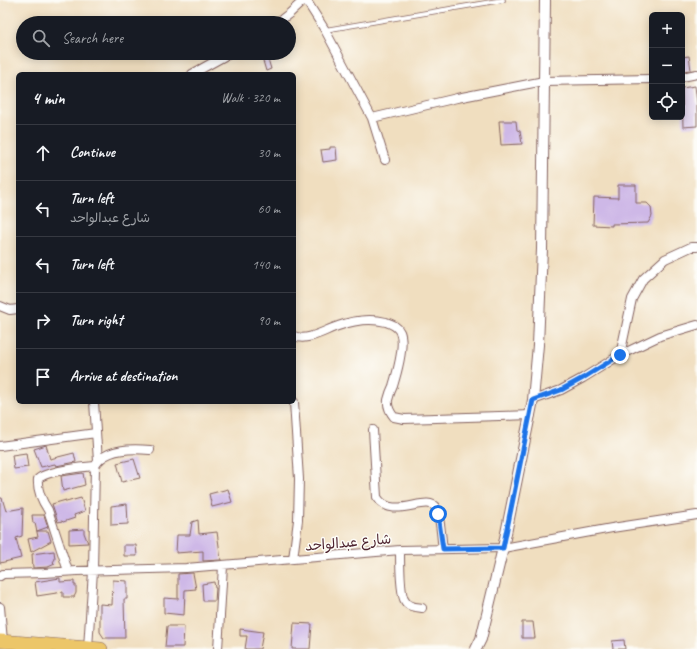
<!DOCTYPE html>
<meta charset="utf-8">
<style>
:root{--surface:#171b24;--page:#20242c;--text:#f1f3f6;--muted:#9ea1a6;--line:#363941}
body{margin:0;font-family:Caveat,"Playpen Sans Arabic",sans-serif;background:var(--page);color:var(--text)}
.controls{position:absolute;right:12px;top:12px;display:grid;overflow:hidden;border-radius:6px;box-shadow:0 2px 10px #0003}
.controls button{width:36px;height:36px;display:grid;place-items:center;padding:0;border:0;border-bottom:1px solid var(--line);background:var(--surface);color:var(--text);font:20px sans-serif}
.stop{position:absolute;width:12px;height:12px;margin:-9px;border:3px solid #1a73e8;border-radius:50%;background:#fff}
.stop.end{background:#1a73e8;border-color:#fff;box-shadow:0 1px 4px #0008}
.list{margin:0;padding:0;list-style:none}
h2{display:flex;justify-content:space-between;align-items:center;height:52px;margin:0;padding:0 16px;font-size:17px}
h2 small{font-size:13px;font-weight:400;color:var(--muted)}
.list li{display:grid;grid-template-columns:26px 1fr auto;gap:12px;align-items:center;box-sizing:border-box;height:56px;padding:0 16px;border-top:1px solid var(--line)}
.list b{display:block;font-size:15px;white-space:nowrap}
.list p{margin:0;font-size:13px;white-space:nowrap;color:var(--muted)}
.list em{font-size:13px;font-style:normal;color:var(--muted)}
.icon{flex:none;width:22px;height:22px;fill:none;stroke:currentColor;stroke-width:2;stroke-linecap:round;stroke-linejoin:round}
.map{position:relative;flex:none;width:697px;height:649px;overflow:hidden}
.search{position:absolute;background:var(--surface);box-shadow:0 2px 10px #0003;left:16px;top:16px;width:280px;height:44px;display:flex;align-items:center;gap:10px;box-sizing:border-box;padding:0 14px;border-radius:22px;color:var(--muted);font-size:15px}
.panel{position:absolute;background:var(--surface);box-shadow:0 2px 10px #0003;left:16px;top:72px;width:280px;height:332px;border-radius:6px}
.map>svg:first-child{display:block}
.building{fill:#ceb8e7}
.lines{fill:none;stroke-linecap:round;stroke-linejoin:round}
.service-casing{stroke:#84625f;stroke-width:5.5}
.minor-casing{stroke:#84625f;stroke-width:10}
.tertiary-casing{stroke:#84625f;stroke-width:12}
.primary-casing{stroke:#84625f;stroke-width:14}
.service{stroke:#fff;stroke-width:4}
.minor{stroke:#fff;stroke-width:8}
.tertiary{stroke:#fff;stroke-width:10}
.primary{stroke:#ecc669;stroke-width:13}
.route{stroke:#1a73e8;stroke-width:5}
.labels{text-anchor:middle;stroke-width:3;stroke-linejoin:round;paint-order:stroke}
.street-label{font-size:14px;fill:#4a1f2b;stroke:#fdfcf7}
</style>
<div class="map">
<svg width="697" height="649" viewBox="0 0 697 649">
<rect width="100%" height="100%" fill="#fdfcf7"/>
<filter id="ink" filterUnits="userSpaceOnUse"><feTurbulence type="fractalNoise" baseFrequency=".025" numOctaves="2"/><feDisplacementMap in="SourceGraphic" scale="8" xChannelSelector="R" yChannelSelector="G"/><feConvolveMatrix kernelMatrix="1 2 1 2 8 2 1 2 1" color-interpolation-filters="sRGB"/></filter>
<filter id="wash" filterUnits="userSpaceOnUse"><feTurbulence type="fractalNoise" baseFrequency=".012" numOctaves="4" result="noise"/><feDisplacementMap in="SourceGraphic" scale="16" xChannelSelector="R" yChannelSelector="G"/><feGaussianBlur stdDeviation="0.9" result="paint"/><feColorMatrix in="noise" values="0 0 0 0 0 0 0 0 0 0 0 0 0 0 0 0 0 1.4 0 .05"/><feComposite in="paint" operator="in"/></filter>
<g filter="url(#wash)">
<rect width="100%" height="100%" fill="#f0debf"/>
<g id="blocks">
<path class="building" d="M689,56L691,70L682,71V57Z
M268,59L271,69L266,71L263,61Z
M695,86L697,103V126L683,127L682,88Z
M499,121H516L517,130L520,131L522,144L501,145Z
M330,147H336L337,160L323,162L321,150L330,149Z
M618,185H636V203H647L651,207L652,216L648,223L612,224V226L593,225L594,197L618,198Z
M46,445L50,459L74,453L76,462L56,466L55,464L41,467L34,449Z
M26,453L28,467L14,469L12,455Z
M134,459L140,478L122,482L117,463Z
M83,473L85,485L63,491L61,476Z
M228,489L232,502L212,507L209,494Z
M0,498H2L6,511L23,508L22,536L16,538L21,558L0,563Z
M81,498L85,511L74,515L75,518L63,522L62,521L58,522L52,504L66,500V502Z
M127,504L128,524L111,525V506Z
M32,515H44L48,527L37,531H48L51,541L31,552L28,539L38,537L35,523H33Z
M198,520L199,534L217,532L221,560L203,561V551L176,553L177,535H190L192,522Z
M84,529V533L88,543L69,544V530Z
M124,545H136L137,556H124Z
M54,551L55,559L53,562L55,564L48,567L33,568L32,554Z
M192,573H193L196,589L185,590L184,615L164,613V598L178,599V574Z
M60,578V582L74,581V585H76V593L74,597H63V592L37,596L35,582Z
M113,580L127,581V599H124L125,638H104L100,632V604L112,605Z
M214,582L215,588H216L215,601H203L202,584Z
M522,622H533L535,638H522Z
M294,623L312,624L310,649H292Z
M167,626H184L183,647H165Z
M240,629L263,632L260,649H245L247,636H240Z
M624,640L625,649H613L612,641Z"/>
</g>
</g>
<g filter="url(#ink)">
<use href="#blocks" fill-opacity="0" stroke="#84625f" stroke-width="1"/>
<g class="lines">
<defs>
<path id="service" d="M325,30L503,0"/>
<path id="minor" d="M306,0L325,30L372,118L385,160
M277,23L290,13L304,0
M192,74L230,53
M682,77L697,74
M372,118L457,98L544,81L652,79
M0,306L10,310L18,309
M294,336C308,342 325,330 338,326C352,321 370,318 386,322C392,324 397,326 400,332C405,344 397,373 393,386C391,390 389,396 388,400C387,407 390,412 394,417L404,419L531,415
M620,355L660,336L697,325
M533,400L561,390L583,378L620,355L632,299L643,279L665,259L691,247H697
M94,402L98,461
M373,430L377,497C392,522 428,493 436,508C441,518 441,537 443,549
M0,446L96,433
M400,550C400,560 400,595 405,601C408,607 416,607 422,608
M293,559L298,520L299,479L294,402
M68,571L48,510C42,501 37,490 38,479C46,471 82,467 95,466
M0,576L3,574L44,573L77,571L186,568L400,550L503,548L612,528L697,515
M0,607L3,641
M88,648L93,571L95,466C105,448 131,448 150,450
M218,649L223,566"/>
<path id="tertiary" d="M476,649L481,639L503,548L533,400L538,345L542,249L545,0"/>
<path id="primary" d="M0,641L101,649"/>
</defs>
<use href="#service" class="service-casing"/>
<use href="#minor" class="minor-casing"/>
<use href="#tertiary" class="tertiary-casing"/>
<use href="#primary" class="primary-casing"/>
<use href="#service" class="service"/>
<use href="#minor" class="minor"/>
<use href="#tertiary" class="tertiary"/>
<use href="#primary" class="primary"/>
</g>
</g>
<g class="lines" filter="url(#ink)">
<path class="route" d="M438,514L443,549L503,548L533,400L561,390L583,378L620,355"/>
</g>
<g class="labels">
<g class="street-label">
<text transform="translate(348 542) rotate(-5)" y="5">شارع عبدالواحد</text>
</g>
</g>
</svg>
<div class="controls">
<button>+</button>
<button>−</button>
<button><svg class="icon" aria-label="locate" viewBox="0 0 24 24"><circle cx="12" cy="12" r="6"/><path d="M12 2v4M12 18v4M2 12h4M18 12h4"/></svg></button>
</div>
<div class="stop" style="left:438px;top:514px"></div>
<div class="stop end" style="left:620px;top:355px"></div>
<div class="search"><svg class="icon" aria-label="search" viewBox="0 0 24 24"><circle cx="10" cy="10" r="6"/><path d="M15 15l6 6"/></svg>Search here</div>
<section class="panel">
<h2>4 min<small>Walk · 320 m</small></h2>
<ul class="list">
<li><svg class="icon" aria-label="ahead" viewBox="0 0 24 24"><path d="M12 20V5M6 11l6-6 6 6"/></svg><div><b>Continue</b></div><em>30 m</em></li>
<li><svg class="icon" aria-label="left" viewBox="0 0 24 24"><path d="M17 20v-9H6M10 6l-5 5 5 5"/></svg><div><b>Turn left</b><p>شارع عبدالواحد</p></div><em>60 m</em></li>
<li><svg class="icon" aria-label="left" viewBox="0 0 24 24"><path d="M17 20v-9H6M10 6l-5 5 5 5"/></svg><div><b>Turn left</b></div><em>140 m</em></li>
<li><svg class="icon" aria-label="right" viewBox="0 0 24 24"><path d="M7 20v-9h11M14 6l5 5-5 5"/></svg><div><b>Turn right</b></div><em>90 m</em></li>
<li><svg class="icon" aria-label="arrive" viewBox="0 0 24 24"><path d="M6 21V4h12l-3 4 3 4H6"/></svg><div><b>Arrive at destination</b></div></li>
</ul>
</section>
</div>
